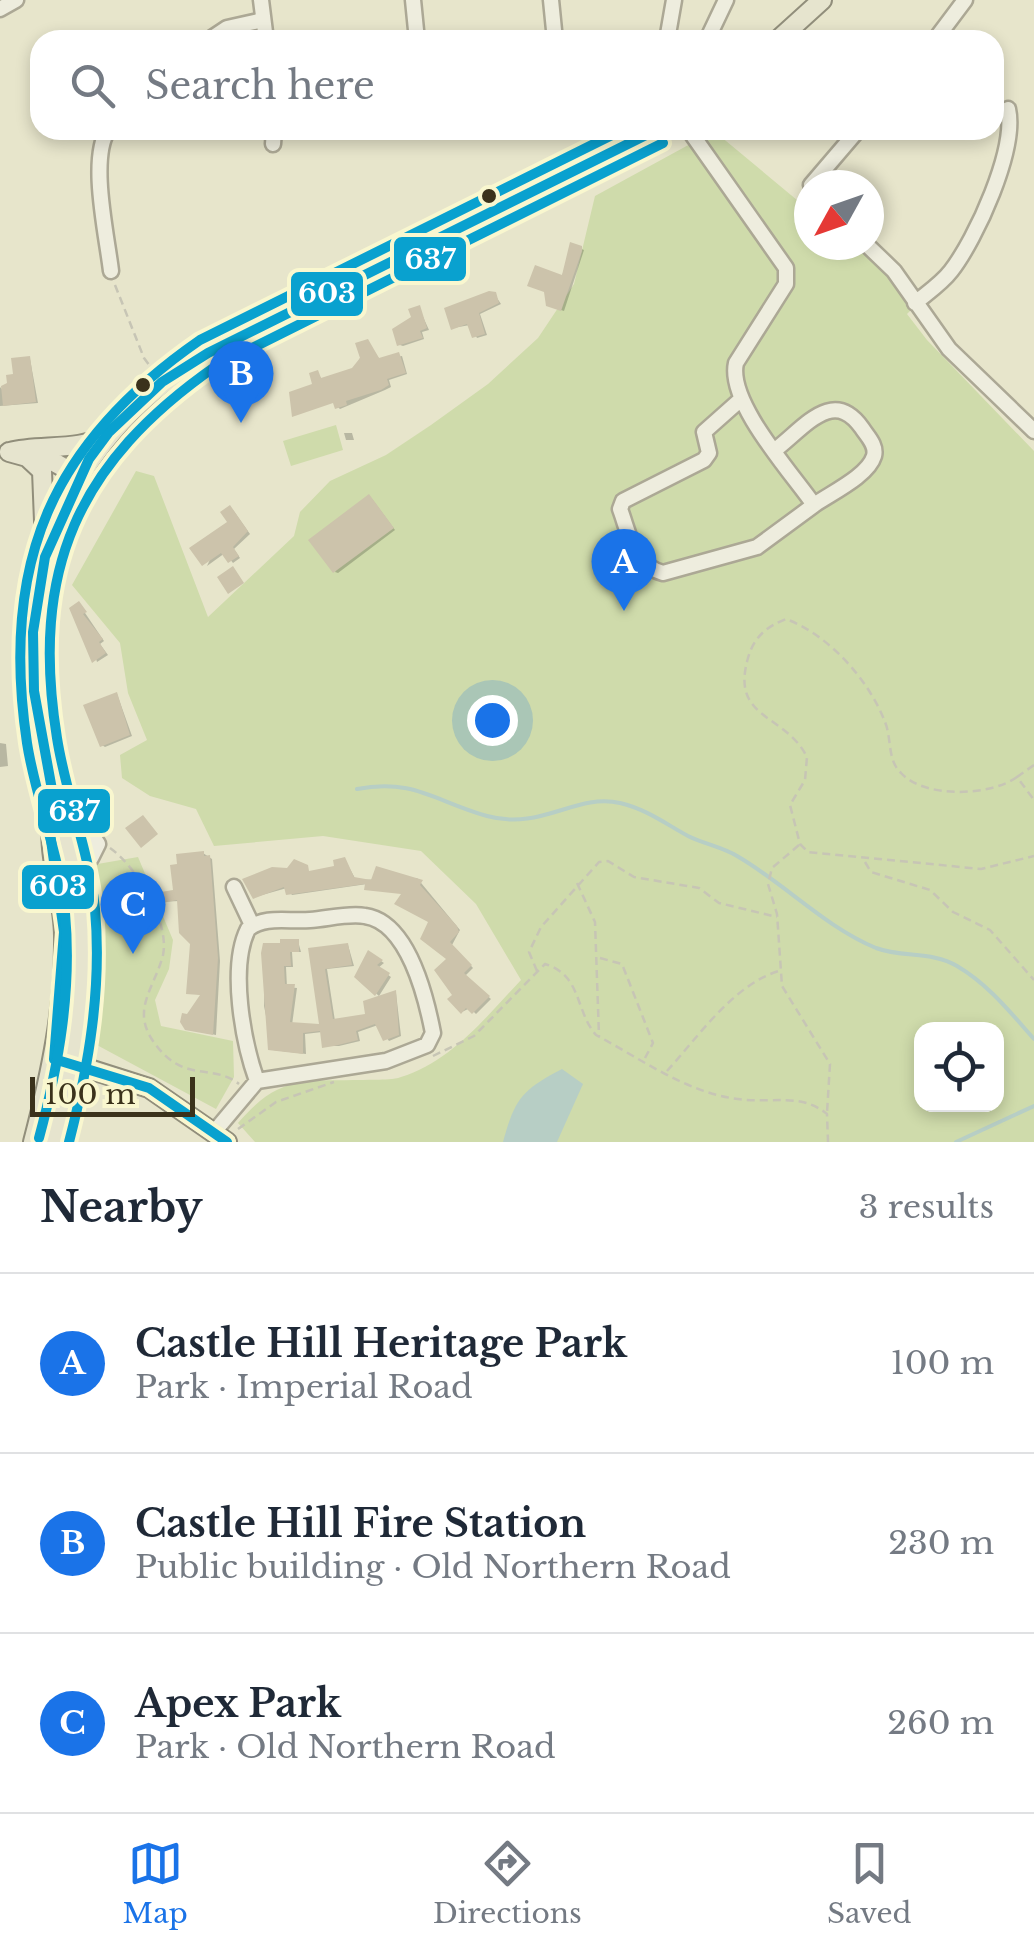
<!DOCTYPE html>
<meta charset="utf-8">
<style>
:root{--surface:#fff;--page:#f2f2f3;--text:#1f2937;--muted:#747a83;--line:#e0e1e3;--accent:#1a73e8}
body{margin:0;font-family:"Libre Baskerville",serif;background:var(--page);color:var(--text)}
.controls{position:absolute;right:30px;bottom:30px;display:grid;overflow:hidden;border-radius:20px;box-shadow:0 5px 15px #0003}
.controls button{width:90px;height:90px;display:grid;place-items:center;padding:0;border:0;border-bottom:2px solid var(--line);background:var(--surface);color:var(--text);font:50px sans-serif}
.compass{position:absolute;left:794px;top:170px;width:90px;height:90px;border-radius:50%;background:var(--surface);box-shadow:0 5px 15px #0003;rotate:230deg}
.scale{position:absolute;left:30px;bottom:25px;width:165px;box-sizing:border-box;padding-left:10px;border:5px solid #3b321b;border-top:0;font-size:28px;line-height:35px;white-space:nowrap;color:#3b321b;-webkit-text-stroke:8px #f9f7cf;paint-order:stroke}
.you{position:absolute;left:492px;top:720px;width:35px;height:35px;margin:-25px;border:8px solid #fff;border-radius:50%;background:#1a73e8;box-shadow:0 0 0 15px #1a73e833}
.badge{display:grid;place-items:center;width:65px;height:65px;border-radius:50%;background:var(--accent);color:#fff;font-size:32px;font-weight:700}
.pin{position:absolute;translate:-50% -82px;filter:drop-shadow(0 2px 5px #0008)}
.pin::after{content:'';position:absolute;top:52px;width:35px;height:30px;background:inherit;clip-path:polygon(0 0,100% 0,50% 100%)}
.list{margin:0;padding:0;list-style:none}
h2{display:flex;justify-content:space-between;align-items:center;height:130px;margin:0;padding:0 40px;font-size:42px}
h2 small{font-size:32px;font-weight:400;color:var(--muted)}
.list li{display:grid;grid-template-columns:65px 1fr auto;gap:30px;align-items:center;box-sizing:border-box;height:180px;padding:0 40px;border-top:2px solid var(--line)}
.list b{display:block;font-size:38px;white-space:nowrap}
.list p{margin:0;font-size:32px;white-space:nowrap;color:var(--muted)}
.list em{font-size:32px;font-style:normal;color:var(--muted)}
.icon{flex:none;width:55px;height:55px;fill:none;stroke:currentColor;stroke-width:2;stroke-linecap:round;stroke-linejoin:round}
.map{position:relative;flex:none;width:1034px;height:1142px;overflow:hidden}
.search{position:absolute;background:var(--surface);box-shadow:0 5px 15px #0003;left:30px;right:30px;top:30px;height:110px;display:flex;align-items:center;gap:25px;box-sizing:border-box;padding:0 35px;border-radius:30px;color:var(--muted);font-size:38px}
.sheet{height:670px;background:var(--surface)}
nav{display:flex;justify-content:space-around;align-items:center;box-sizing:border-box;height:140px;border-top:2px solid var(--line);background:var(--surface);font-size:28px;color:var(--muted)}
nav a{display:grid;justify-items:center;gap:5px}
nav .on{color:var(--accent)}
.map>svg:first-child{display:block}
.green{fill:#cfdbab;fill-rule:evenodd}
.water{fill:#b7cec5}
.shadow{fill:#0003}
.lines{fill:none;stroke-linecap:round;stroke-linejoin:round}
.stream{stroke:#b7cec5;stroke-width:4}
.building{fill:#ccc3ab}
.minor-casing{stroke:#aca895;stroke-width:19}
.major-casing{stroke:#918e7b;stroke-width:22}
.path{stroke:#c7c5b5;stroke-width:2.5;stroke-dasharray:8 5;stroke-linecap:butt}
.minor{stroke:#eeedde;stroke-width:14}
.major{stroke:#e6e4ce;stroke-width:18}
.bus-1-casing{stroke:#f9f7cf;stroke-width:18}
.bus-2-casing{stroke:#f9f7cf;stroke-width:18}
.bus-3-casing{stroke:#f9f7cf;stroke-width:18}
.bus-1{stroke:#09a1cf;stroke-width:10}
.bus-2{stroke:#09a1cf;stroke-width:10}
.bus-3{stroke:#09a1cf;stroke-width:10}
.bus-dot{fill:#3b321b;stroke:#f9f7cf;stroke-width:4}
.line-badge{stroke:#f9f7cf;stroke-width:4}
.badge-label{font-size:28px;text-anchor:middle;font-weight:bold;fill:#fff}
</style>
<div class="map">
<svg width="1034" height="1142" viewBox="0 0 1034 1142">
<rect width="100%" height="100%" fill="#e7e5cb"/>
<path class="green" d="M714,131L809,210V245C875,245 875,258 911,310L907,314L927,340L1034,451V1142H255L238,1123C279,1075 303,1081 363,1080C375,1079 390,1081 401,1077C451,1062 487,1016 521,980L476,904L421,851L323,836L214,846L196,809L150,796L122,778L120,755L147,740L128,693L120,643L72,585L136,471L154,476L208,617L294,536L300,512L330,481L386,455L431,425L488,384L538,338L574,284L595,196ZM922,1030H996V1104H922Z
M336,425L343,450L291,466L283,441Z
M138,857L173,940L169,969L155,1000L161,1026L233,1041L234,1077L216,1109L95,1044V934L86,866Z"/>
<path class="water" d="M562,1069L583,1084L557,1142H503C515,1098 522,1090 562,1069Z"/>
<path class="shadow" d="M572,245L584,250L564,311L552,307Z
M495,295L501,304L480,314L487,335L477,338L470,325L453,328Z
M419,308L429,330L422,332L424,339L403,346L400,345Z
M368,342L380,360L402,356L407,374L389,380L391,387L385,390L340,409L316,386L318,373L322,380L354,370Z
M30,359L38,403L0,406V387L12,400L16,376Z
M344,433H352L354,440H346Z
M372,499L395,530L338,573L335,572Z
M233,510L250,534L234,549L240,558L233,563L225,553L207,566Z
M79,604L104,641L100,644L108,655L97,662Z
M117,694L132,736L105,747L102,745Z
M0,743L6,744L8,766L0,767Z
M203,853L212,859L220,961L216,1035L191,1030L188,1017L203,995L189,993L192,943L179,901L159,902L176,892Z
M345,860L356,880L417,878L460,930L452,945L473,968L465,976L491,999L476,1014L470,1008L462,1012L455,996L450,958L431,921L404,894L367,884L292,895L287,888L255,897L295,862L311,873L337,868Z
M298,941L301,952H292L293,967H286L287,987L297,988L292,1025L322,1026L311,950L348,945L354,966L327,969L335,1021L367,1016L396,993L401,1036L389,1041L378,1025L358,1032L360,1041L339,1046H324L322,1032L305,1034L306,1054L273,1050L264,1006L266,945Z
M369,953L384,963L378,968L391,977L379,996L357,977Z"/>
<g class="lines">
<path class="stream" d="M357,789C414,778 436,802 487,816C542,831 575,793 620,803C646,809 666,824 688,836C704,844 722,847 737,856C784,883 825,927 876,948C903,958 932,951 957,966C989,985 1010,1012 1034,1039
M956,1142L1034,1106"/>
</g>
<path class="building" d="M570,242L582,246V251L561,311L546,306L544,292L527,286L535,265L562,275Z
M489,291L496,292L499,303L479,313L485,334L472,338L467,324L451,330L444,308Z
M420,305L427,328L420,331L423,338L397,346L392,329L411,317L408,309Z
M368,339L379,358L399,352L406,373L387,379L389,385L381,390L346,401L347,405L335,409L333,403L292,417L289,392L312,384L309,373L318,370L321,378L352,368L360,358L355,343Z
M30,356L36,402L3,406L1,386L7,383L6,375L13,374L11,358Z
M369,494L394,528L333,573L308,540Z
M230,505L248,531L233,547L239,556L228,563L221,553L202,566L189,548L227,522L220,512Z
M233,566L244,583L228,594L217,577Z
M79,601L87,612L83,614L103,639L99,642L106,653L92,663L69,608Z
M117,692L130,735L100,747L83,705Z
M143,815L158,834L141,848L125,828Z
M204,851V856L210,855L218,958L213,1035L185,1030L180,1022L182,1013L187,1014L200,995L186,994L190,944L179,933L177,900L157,904L155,893L173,890L170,865L177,864L176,854Z
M345,857L354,877L371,880L376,866L423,880L420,885L457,926L459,932L450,942L472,965L464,973L490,996L472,1014L466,1008L461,1014L447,999L452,995L434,970L446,959L420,939L428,922L394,904L401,894L364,890L365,884L286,895L284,887L253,899L242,879L272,867L287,868L294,859L308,865L309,871L334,866L333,860Z
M280,939H299V952H290L291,966H284L285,984H295L290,1022L319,1024L308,948L348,943L352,965L325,969L333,1019L365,1014L363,1001L396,990L399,1035L383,1041L375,1024L356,1031L358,1040L334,1046L322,1048L320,1031L303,1033V1054L268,1050L261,953L263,943H280Z
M368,950L383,960L377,965L390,973L375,996L354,977Z"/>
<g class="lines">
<defs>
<path id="minor" d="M261,0L266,40
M413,0L417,40
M551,0L555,40
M0,9L16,0
M209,40L227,28L263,20
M667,40L674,0
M707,40L726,0
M935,40L965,0
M108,130C89,159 107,236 111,271
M689,130L786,268V284L736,363C727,402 791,472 814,505L757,547L663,573C633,565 630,536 620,509L623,501L704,460L709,453L704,432L740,400
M273,144L274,130
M811,185L858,130
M867,245L894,271L949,349L1034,431
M915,303C927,293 941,284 951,271C976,239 1017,149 1008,109
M775,450C805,427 833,387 862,428C867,436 877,445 874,456C868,476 831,493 814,505
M67,832H90L98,844L91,858L73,861
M234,887L252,925
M215,1131L257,1081L386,1061L427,1045L433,1033C426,997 408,922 365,916C348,913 327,919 310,920C289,922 265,915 248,929C229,967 243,1042 257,1081"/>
<path id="major" d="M778,40L822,0
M9,452L27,457L42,471L45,546
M10,452C39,444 82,452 105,435
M26,454L47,458L80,477
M64,1061L149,1088L227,1142
M33,1142C51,1073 65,1008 64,936C64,894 43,847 55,806
M54,1142C75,1064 88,991 80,910C75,851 53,799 42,742C12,577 63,440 208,353L656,130"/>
</defs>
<use href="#minor" class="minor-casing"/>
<use href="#major" class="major-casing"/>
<path class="path" d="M586,151L578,136L588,130
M115,285L144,358L155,373
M1034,765L1017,777L1034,800
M1017,777C991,796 925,799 901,773C887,760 892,739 885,722C869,680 829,635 786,619C766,627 754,637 748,658C730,720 785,713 807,757L805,780L790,805L800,844L808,852L981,869L1034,856
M799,845L772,868L768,884L777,914L782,986L830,1064L827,1113
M110,848C136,866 170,922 163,955C155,987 131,1009 153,1041C183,1085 211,1062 239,1084
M865,862L871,872L930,890L953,912L990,930L1034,980
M577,883L595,922L599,1036
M600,958L622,964L653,1043L645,1058
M537,971L529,952L541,927L599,862L608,861L634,877L699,888L719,903L777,917
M433,1056L474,1036L545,964C582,975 575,1011 596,1035C641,1059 687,1093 738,1099C772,1104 800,1092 827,1114L828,1142
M667,1071C698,1037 734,984 779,971
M238,1129L276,1102L334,1082"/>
<use href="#minor" class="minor"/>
<use href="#major" class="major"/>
<defs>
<path id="bus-1" d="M227,1142L149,1088L54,1059L64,932L49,826L55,806L34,691L33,632L45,557L89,459L109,432L162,382L208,353L656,130"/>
<path id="bus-2" d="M69,1142C89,1065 102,988 95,909C89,850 66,796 57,738C30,570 77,463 216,366L663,143"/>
<path id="bus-3" d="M39,1138C59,1064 72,990 65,913C60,855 36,801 27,743C0,563 51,443 200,340L622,130"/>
</defs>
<use href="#bus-1" class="bus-1-casing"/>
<use href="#bus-2" class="bus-2-casing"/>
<use href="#bus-3" class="bus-3-casing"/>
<use href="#bus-1" class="bus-1"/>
<use href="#bus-2" class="bus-2"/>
<use href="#bus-3" class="bus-3"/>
</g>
<g class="bus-dot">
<circle cx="489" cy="196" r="9"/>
<circle cx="143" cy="385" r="9"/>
</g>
<g class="line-badge">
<rect x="392" y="235" width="76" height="48" rx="10" fill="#09a1cf"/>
<rect x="289" y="270" width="76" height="48" rx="10" fill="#09a1cf"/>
<rect x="36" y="787" width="76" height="48" rx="10" fill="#09a1cf"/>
<rect x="20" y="863" width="76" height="48" rx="10" fill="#09a1cf"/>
</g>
<g class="badge-label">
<text x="430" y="269">637</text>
<text x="327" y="303">603</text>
<text x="74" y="821">637</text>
<text x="58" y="896">603</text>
</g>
</svg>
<div class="controls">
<button><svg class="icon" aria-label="locate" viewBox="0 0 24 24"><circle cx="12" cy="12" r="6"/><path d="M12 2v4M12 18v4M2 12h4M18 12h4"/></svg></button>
</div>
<svg class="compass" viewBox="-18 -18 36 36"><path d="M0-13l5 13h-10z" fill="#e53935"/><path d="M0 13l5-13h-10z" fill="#747a83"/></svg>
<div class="scale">100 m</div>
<div class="you"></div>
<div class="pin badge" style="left:624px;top:611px">A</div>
<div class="pin badge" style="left:241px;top:423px">B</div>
<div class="pin badge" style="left:133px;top:954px">C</div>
<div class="search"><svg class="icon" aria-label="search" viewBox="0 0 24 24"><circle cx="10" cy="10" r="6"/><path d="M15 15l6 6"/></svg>Search here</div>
</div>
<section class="sheet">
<h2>Nearby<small>3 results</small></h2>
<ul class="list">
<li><span class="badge">A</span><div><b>Castle Hill Heritage Park</b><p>Park · Imperial Road</p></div><em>100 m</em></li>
<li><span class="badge">B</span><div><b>Castle Hill Fire Station</b><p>Public building · Old Northern Road</p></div><em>230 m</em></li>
<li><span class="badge">C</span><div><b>Apex Park</b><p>Park · Old Northern Road</p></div><em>260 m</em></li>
</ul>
</section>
<nav>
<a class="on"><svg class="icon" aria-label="map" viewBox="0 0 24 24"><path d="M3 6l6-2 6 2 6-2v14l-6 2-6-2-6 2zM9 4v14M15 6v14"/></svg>Map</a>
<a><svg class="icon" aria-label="directions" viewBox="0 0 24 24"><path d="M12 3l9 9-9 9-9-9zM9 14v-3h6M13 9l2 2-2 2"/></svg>Directions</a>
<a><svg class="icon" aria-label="saved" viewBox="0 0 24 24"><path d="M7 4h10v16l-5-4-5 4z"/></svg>Saved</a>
</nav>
